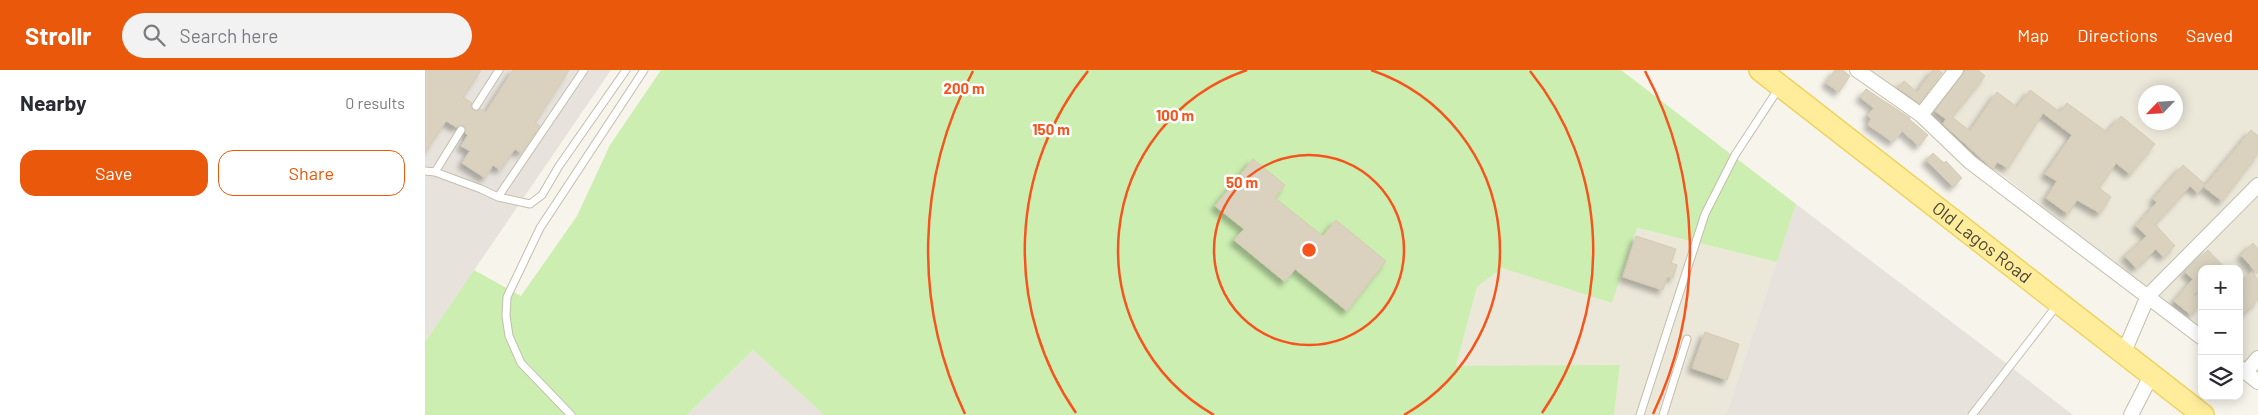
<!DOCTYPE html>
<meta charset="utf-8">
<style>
:root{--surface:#fff;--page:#f2f2f3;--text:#2b2b33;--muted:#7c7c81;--line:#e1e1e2;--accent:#ea580c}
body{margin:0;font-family:Barlow,sans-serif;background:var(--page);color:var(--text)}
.controls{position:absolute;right:15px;bottom:15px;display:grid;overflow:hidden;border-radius:10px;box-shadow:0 2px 12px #0003}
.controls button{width:45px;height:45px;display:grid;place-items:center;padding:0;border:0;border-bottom:1px solid var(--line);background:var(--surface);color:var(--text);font:25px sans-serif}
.compass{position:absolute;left:1713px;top:15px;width:45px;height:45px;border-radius:50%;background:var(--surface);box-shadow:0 2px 12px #0003;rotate:245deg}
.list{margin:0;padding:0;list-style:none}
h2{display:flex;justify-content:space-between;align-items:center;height:65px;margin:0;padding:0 20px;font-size:21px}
h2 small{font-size:16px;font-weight:400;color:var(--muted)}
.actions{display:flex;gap:10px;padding:15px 20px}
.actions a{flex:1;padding:11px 0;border:1px solid var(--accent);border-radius:15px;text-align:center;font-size:18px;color:var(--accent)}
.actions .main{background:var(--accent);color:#fff}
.icon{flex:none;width:28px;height:28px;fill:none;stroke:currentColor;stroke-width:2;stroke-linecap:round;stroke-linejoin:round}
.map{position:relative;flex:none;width:1833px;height:345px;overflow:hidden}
header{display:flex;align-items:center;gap:30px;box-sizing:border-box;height:70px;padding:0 25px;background:var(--accent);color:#fff}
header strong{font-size:24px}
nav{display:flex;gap:28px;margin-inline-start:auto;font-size:18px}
.search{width:350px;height:45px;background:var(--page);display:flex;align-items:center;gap:12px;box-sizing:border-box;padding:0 18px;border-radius:28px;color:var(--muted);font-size:19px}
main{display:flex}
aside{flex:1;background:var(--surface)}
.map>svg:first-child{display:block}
.residential{fill:#ebe7d9;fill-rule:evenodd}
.industrial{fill:#e7e3dc}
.green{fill:#cceeb1}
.building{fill:#dad2bf;stroke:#d5cbb2;filter:url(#shadow)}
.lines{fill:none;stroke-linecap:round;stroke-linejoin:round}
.lane-casing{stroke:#c3beac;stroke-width:9}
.street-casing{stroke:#c3beac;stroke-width:16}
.primary-casing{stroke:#eed361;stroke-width:24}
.lane{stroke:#fff;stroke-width:7}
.street{stroke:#fff;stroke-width:14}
.primary{stroke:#ffed9c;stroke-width:21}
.ring{fill:none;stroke:#f6541c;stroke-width:2.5}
.labels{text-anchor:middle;stroke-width:5;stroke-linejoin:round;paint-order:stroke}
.street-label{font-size:18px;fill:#4c4638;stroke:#fff}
.centre{fill:#f6541c;stroke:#fff;stroke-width:2.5}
.ring-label{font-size:15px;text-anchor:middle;font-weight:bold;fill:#f6541c;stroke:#fff;stroke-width:5;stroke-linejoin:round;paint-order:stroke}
</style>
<header>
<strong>Strollr</strong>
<div class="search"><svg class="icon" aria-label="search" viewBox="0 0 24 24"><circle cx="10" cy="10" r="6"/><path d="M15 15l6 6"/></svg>Search here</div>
<nav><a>Map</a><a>Directions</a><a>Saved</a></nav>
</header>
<main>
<aside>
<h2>Nearby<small>0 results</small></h2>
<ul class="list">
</ul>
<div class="actions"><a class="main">Save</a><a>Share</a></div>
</aside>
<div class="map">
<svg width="1833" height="345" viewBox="0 0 1833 345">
<defs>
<filter id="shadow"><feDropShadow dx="-4.5" dy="4.5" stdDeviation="2.5" flood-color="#0004"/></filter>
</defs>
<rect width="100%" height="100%" fill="#f7f4eb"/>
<path class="residential" d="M1443,0H1833V306L1814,291V199H1777V261ZM1720,22H1750V52H1720Z
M1211,158L1352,192L1301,345H1189L1195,296H1031L1052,217L1077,198L1187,233Z"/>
<path class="industrial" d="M0,0H186L0,272Z
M1371,134L1586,297L1648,345H1301Z
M328,280L399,345H262Z"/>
<path class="green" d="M236,0H1196L1371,134L1352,192L1212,158L1187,233L1077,198L1052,217L1031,296L1195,295L1189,345H399L328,280L262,345H0V272L49,200L96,226L152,146L185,75Z"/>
<path class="building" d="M0,0H56L38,27L47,33L48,40L51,41L55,39L61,42L88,0H144L110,53L115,56L96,83L90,79L75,100L68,95L60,108L37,93L45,81L36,76L43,65L40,63L41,60L38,55L31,57L21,51L0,83Z
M1410,0H1418L1425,6L1414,22L1401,13Z
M1508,0H1513L1517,3L1494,33L1473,18L1479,11L1492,22Z
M1540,0H1553L1560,6L1527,47L1545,61L1572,22L1592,37L1605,20L1635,42L1642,33L1682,62L1696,46L1730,74L1705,104L1691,93L1674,118L1686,127L1675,143L1652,130L1643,144L1621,128L1632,111L1620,104L1647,65L1618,43L1583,98L1572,92L1568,99L1518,54L1521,49L1510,41Z
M1441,19L1485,48L1484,49L1503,65L1494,76L1477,61L1468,72L1443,55L1446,49L1442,45L1449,38L1435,27Z
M1826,60L1833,66V84L1797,131L1779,117Z
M1508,83L1519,93L1521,91L1537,108L1528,117L1501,90Z
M828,89L860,115L850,128L898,166L911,150L961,191L922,241L870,199L860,212L809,170L819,159L790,136Z
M1758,95L1780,114L1773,123L1765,116L1730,154L1750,176L1738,187L1731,179L1711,198L1700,186L1722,166L1711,156L1732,132L1728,129Z
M1211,166L1251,179L1246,193L1252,195L1248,208L1242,207L1238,220L1198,207Z
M1828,173L1833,179V204L1816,185Z
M1783,180L1801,199H1777V219L1769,224L1777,232L1766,245L1749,231L1768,209L1760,202Z
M1827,202L1833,210V230L1814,247V214Z
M1280,262L1314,274L1302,310L1267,298Z"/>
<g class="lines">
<defs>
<path id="lane" d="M51,36L74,0
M0,101L10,102L56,119L73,127L105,134L117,125L134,96L201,0
M10,102L36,60
M73,127L159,0
M146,345L96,293L84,266L81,246L82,227L115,158L219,0
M1215,345L1280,144L1310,85L1354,18
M1238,345L1262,269
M1547,345L1633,234"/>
<path id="street" d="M1432,0L1496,45L1545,92L1777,268
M1496,45L1531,0
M1699,282L1723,226L1833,115
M1814,297L1833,312
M1821,302L1833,288
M1706,345L1727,304"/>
<g id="primary">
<path id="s1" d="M1335,0L1778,345"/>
</g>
</defs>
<use href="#lane" class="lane-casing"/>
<use href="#street" class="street-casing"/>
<use href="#primary" class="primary-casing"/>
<use href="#lane" class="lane"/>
<use href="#street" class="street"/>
<use href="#primary" class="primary"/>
</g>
<g class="ring">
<circle cx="884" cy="180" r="95"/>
<path d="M789 345A190 190 0 0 1 822 0M946 0A190 190 0 0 1 979 345"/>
<path d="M651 343A285 285 0 0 1 663 1M1105 1A285 285 0 0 1 1117 343"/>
<path d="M540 344A381 381 0 0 1 548 1M1220 1A381 381 0 0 1 1228 344"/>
</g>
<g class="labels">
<g class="street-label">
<text dy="6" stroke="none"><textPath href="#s1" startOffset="281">Old Lagos Road</textPath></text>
</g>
</g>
<circle cx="884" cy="180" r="8" class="centre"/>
<g class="ring-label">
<text x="539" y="24">200 m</text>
<text x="750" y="51">100 m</text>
<text x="626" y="65">150 m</text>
<text x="817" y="118">50 m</text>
</g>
</svg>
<div class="controls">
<button>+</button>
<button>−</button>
<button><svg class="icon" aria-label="layers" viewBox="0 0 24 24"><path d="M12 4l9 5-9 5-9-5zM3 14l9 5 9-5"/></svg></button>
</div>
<svg class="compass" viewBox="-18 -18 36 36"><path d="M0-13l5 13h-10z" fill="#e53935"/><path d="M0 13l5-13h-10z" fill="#7c7c81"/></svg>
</div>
</main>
